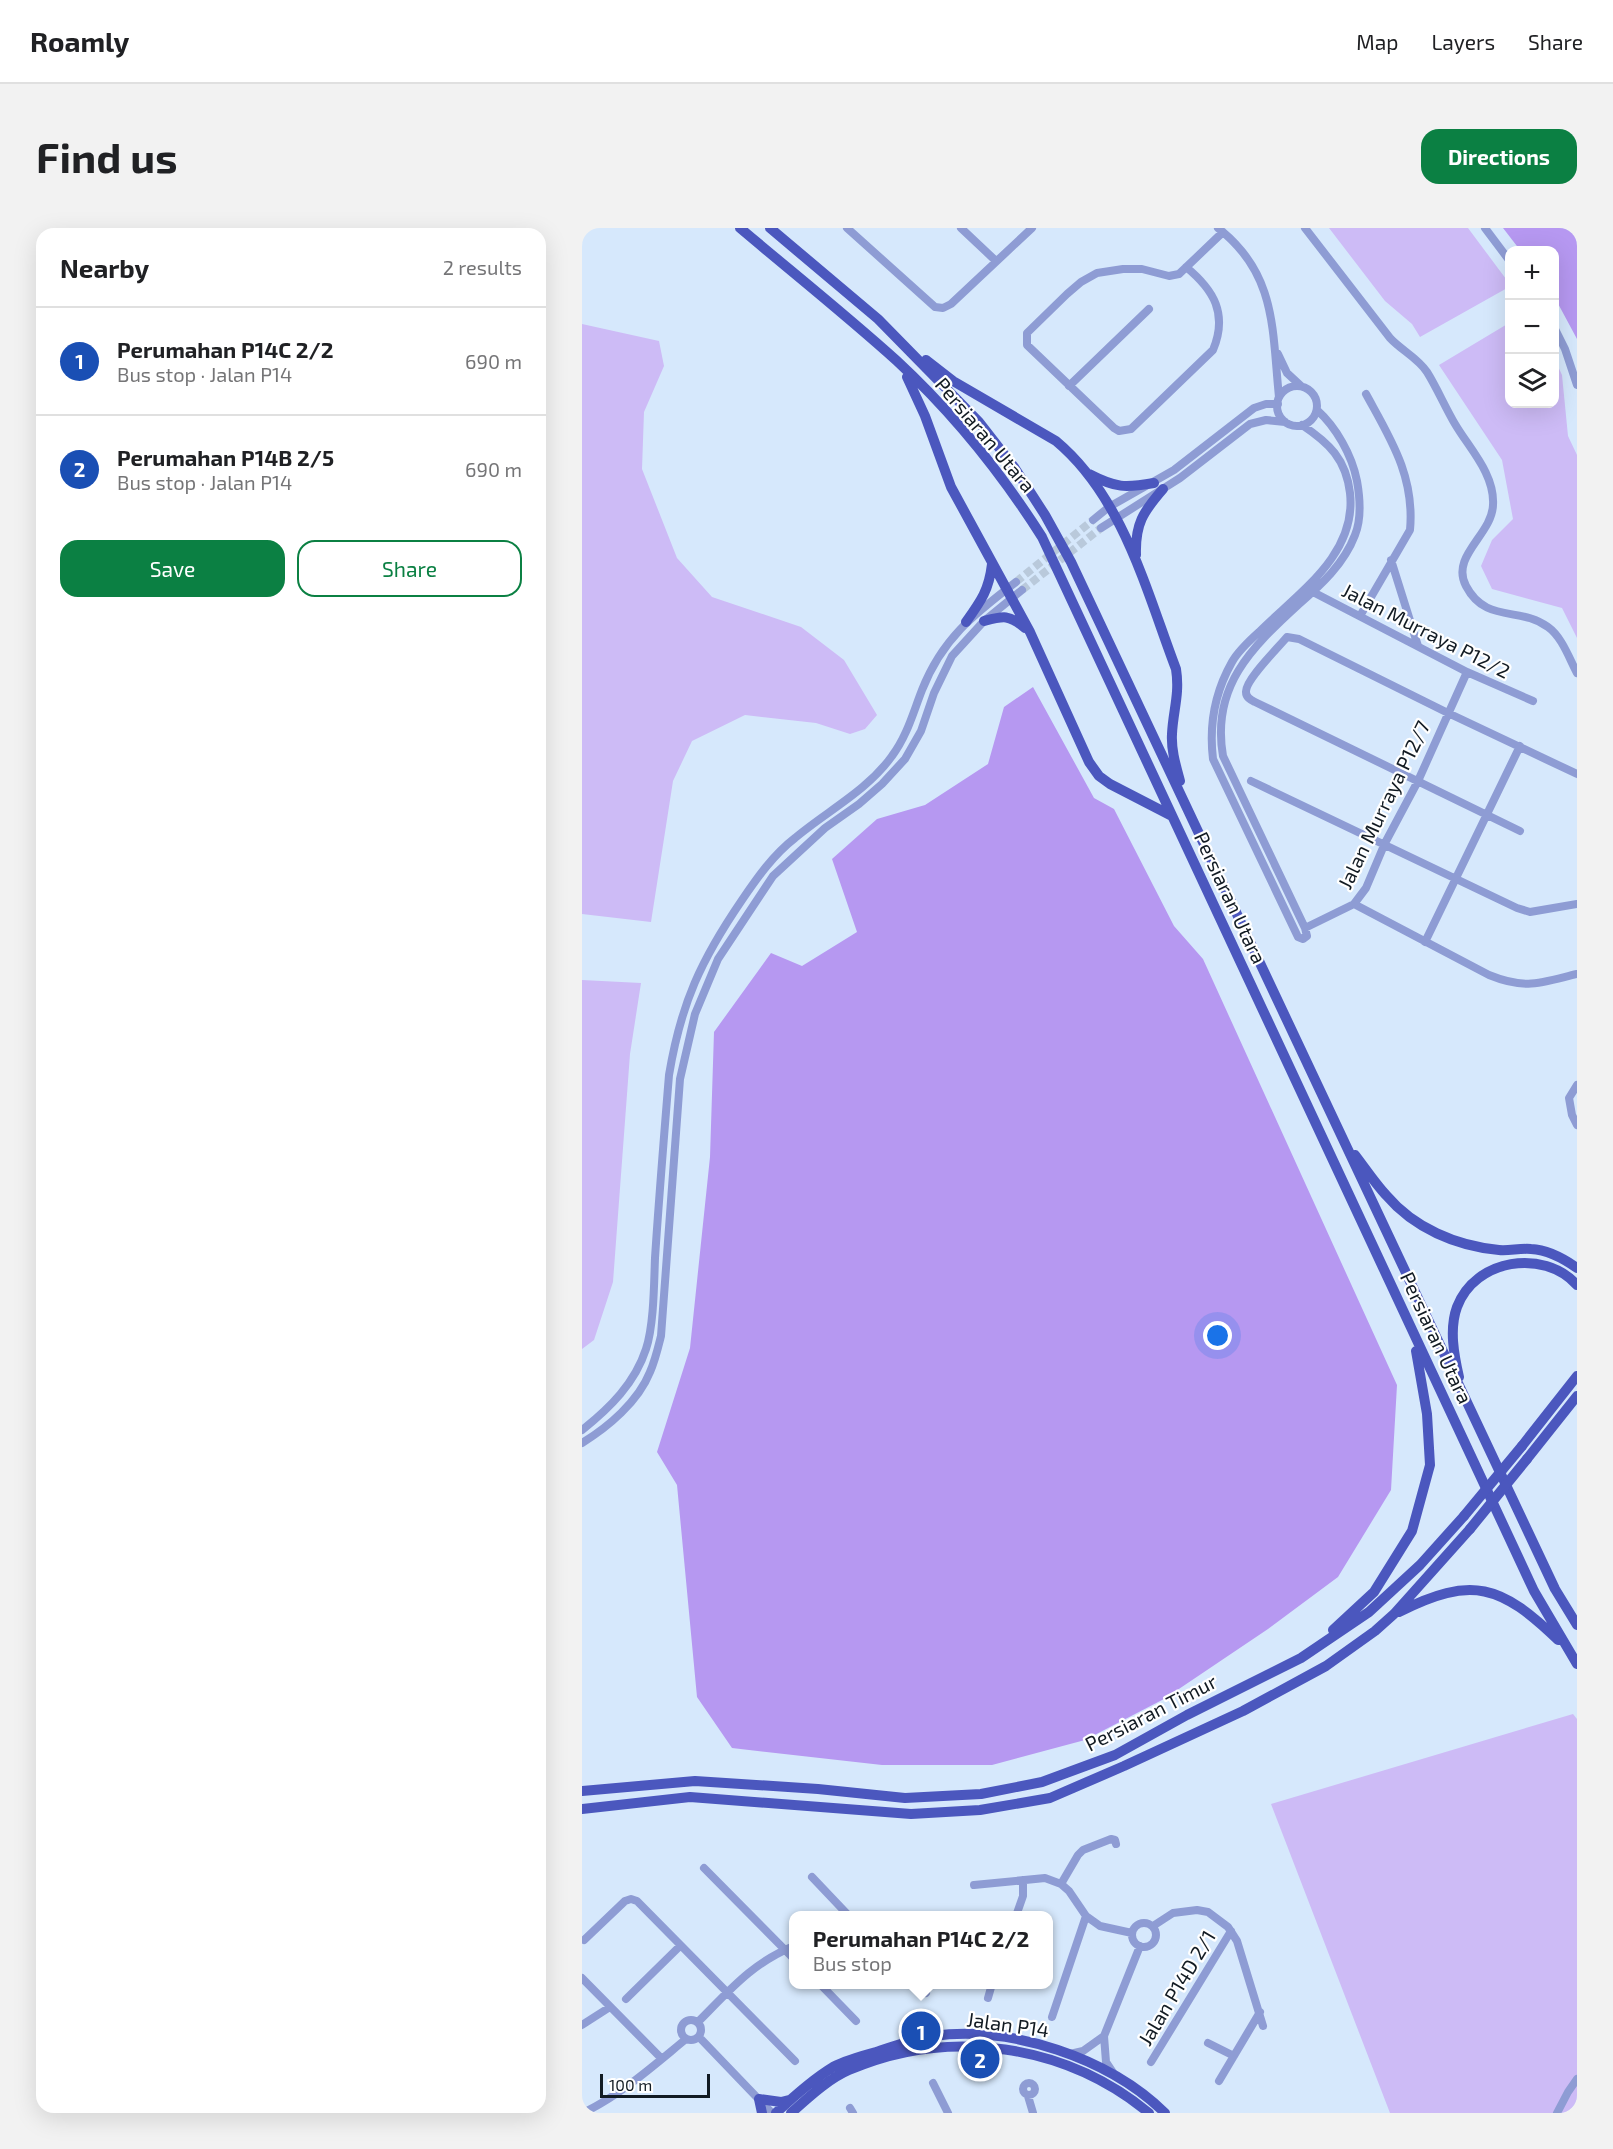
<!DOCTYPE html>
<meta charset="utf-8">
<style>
:root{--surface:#fff;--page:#f2f2f2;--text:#202124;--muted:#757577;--line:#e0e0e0;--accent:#0b8043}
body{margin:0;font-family:"Exo 2",sans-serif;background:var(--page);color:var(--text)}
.controls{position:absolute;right:18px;top:18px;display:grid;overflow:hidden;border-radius:12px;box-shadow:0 6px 24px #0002}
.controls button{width:54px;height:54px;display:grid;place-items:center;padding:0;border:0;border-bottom:2px solid var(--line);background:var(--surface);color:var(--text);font:30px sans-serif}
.scale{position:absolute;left:18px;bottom:15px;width:110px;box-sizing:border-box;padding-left:6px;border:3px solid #121b23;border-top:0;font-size:16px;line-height:21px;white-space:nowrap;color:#121b23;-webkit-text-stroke:4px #fff;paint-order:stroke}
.you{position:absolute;left:636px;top:1108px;width:21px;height:21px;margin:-15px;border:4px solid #fff;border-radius:50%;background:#1a73e8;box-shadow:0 0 0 9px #1a73e833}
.badge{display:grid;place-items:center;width:39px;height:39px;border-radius:50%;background:var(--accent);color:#fff;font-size:20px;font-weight:700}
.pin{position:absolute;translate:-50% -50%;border:3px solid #fff;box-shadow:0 2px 6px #0006}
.popup{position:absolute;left:207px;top:1683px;width:264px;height:78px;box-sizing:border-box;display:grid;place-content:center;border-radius:12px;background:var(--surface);filter:drop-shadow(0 2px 4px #0005);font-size:20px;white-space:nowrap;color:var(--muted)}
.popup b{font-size:22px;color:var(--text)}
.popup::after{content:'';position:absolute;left:50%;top:100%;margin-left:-12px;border:12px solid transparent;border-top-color:var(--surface)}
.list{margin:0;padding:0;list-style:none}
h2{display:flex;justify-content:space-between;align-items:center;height:78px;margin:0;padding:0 24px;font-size:26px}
h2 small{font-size:20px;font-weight:400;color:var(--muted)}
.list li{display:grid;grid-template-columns:39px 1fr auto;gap:18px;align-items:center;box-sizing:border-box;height:108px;padding:0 24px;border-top:2px solid var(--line)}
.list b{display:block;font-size:22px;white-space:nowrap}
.list p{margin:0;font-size:20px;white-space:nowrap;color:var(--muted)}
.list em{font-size:20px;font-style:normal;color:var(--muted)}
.actions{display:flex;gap:12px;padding:18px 24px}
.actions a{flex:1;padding:14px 0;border:2px solid var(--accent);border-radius:18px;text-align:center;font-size:21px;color:var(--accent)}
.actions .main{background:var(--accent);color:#fff}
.icon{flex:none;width:33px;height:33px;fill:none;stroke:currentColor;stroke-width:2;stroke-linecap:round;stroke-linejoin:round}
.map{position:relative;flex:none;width:995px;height:1885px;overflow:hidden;border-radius:18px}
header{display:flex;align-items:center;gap:36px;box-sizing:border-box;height:84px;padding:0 30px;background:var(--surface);border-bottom:2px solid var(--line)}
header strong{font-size:28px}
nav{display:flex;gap:33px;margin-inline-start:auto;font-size:21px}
.intro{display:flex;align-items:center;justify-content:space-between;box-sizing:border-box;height:144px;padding:0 36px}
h1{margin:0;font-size:42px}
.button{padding:15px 27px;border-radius:18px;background:var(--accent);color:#fff;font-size:21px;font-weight:700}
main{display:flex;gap:36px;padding:0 36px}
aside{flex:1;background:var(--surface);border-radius:18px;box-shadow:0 6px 24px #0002}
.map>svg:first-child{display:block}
.green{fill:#cdbbf6}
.forest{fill:#b698f1}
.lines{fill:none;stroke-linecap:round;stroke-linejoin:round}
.minor-tunnel{stroke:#b9c9db;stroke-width:8;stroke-dasharray:8 4;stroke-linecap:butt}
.minor{stroke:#8e9cd4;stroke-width:8}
.major{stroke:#4b57be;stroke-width:10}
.major-bridge{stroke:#4b57be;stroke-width:10}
.labels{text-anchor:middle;stroke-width:4.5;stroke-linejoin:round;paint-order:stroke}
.street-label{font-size:20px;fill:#121b23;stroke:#fff}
</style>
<header>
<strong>Roamly</strong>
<nav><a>Map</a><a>Layers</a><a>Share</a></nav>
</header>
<div class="intro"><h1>Find us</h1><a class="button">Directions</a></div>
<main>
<aside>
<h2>Nearby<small>2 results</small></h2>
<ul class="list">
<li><span class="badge" style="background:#1a4fb4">1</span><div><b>Perumahan P14C 2/2</b><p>Bus stop · Jalan P14</p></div><em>690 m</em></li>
<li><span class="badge" style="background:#1a4fb4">2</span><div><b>Perumahan P14B 2/5</b><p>Bus stop · Jalan P14</p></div><em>690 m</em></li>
</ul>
<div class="actions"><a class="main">Save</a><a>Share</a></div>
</aside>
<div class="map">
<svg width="995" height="1885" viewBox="0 0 995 1885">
<rect width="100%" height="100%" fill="#d6e8fc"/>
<path class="green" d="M747,0H886L927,55V59L838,109L830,96L803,73Z
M927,95V176H972L973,132L980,147L986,208L995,227V410L980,380L910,361L899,338L910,312L931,291L920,232L857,137Z
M0,96L77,113L82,138L62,184L60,241L95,330L130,369L219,399L262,432L295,487L283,501L268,506L234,495L163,487L110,513L91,553L69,694L0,686Z
M0,752L59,755L48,826L31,1054L12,1112L0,1121Z
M991,1486L995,1491V1885H808L689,1576Z"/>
<path class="forest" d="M921,0H995V111L973,70L972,22H938Z
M451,459L512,570L532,581L592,698L621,731L815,1157L809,1262L756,1349L686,1401L582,1471L503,1512L410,1537H300L150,1520L115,1469L95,1257L75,1224L108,1120L128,929L132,804L189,725L220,738L275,704L250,631L295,591L343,577L406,536L422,479Z"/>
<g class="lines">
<path class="minor-tunnel" d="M434,354L511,292
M440,362L519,300"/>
<path class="minor" d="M265,0L353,79L361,80L369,76L450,0
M379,0L414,33
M636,0C695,46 690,102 697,169
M723,0L808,110C819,122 836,130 845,144C855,160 863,179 873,196C887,220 913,246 911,277C910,307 868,328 884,358C904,396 938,378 966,399C980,409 987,430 995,445
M903,0L927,32
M604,39C632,62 646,86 631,122L549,201L537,203L532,200L445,117V105L485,66L499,54L515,45L541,41H560L587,48L597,46L641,4
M972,99L983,121L995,157
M696,126L705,145L719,158
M487,158L567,81
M695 178a20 20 0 1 1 40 0a20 20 0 1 1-40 0Z
M720,197C747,215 764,231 768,265C775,327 716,365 677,404C667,413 656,423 650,434C633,464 627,498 631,531L716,709L721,711L725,708L723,700L641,528C629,459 669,420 716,377C739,357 762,336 773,307C780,290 778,270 775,253C770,227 754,199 735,182
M511,292L527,279L592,242L672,180L684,176H696
M519,300L598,250L668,196L684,192L703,194
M809,332L836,418
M729,363L885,444L951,473
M778,388L828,302C833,248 808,210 784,166
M669,553L935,680L948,684L995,676
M938,603L673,474C669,472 664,470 664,464C663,452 696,420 705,409L717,411L866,485L995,546
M772,676L907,747C944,762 958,755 995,746
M723,700L772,676L784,660L803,615L836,553L885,444
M843,714L938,518
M995,857L987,870L990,887L995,897
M0,1202C28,1180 53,1155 64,1121C72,1097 72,1055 73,1030C77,969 82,908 87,847C99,775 119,732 160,672C175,650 191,627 213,610C245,583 285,563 310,528C325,508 331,485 340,462C360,411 391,387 434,354
M0,1215C26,1199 56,1174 68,1144C73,1133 76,1120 79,1108L98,851L113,786L136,731L191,648L243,600L277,576L300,556L323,531L339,503L352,465L370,428L402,393L440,362
M122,1640L212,1731
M230,1649L267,1688
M479,1656L496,1627L501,1622L529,1611L533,1612L534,1616
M392,1657L463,1650L479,1656L487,1663L504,1688L518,1698L550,1705
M434,1688L441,1668V1652
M550 1707a12 12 0 1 1 24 0a12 12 0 1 1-24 0Z
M571,1698L591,1685L615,1682L626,1684L646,1699L655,1713L681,1798
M2,1712L43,1673L49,1671L55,1673L213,1833
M0,1750L80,1831
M238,1756L274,1793
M336,1756L344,1765
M406,1770L410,1756
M44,1771L98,1718
M470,1789L504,1688
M99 1802a10 10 0 1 1 20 0a10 10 0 1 1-20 0Z
M116,1794C147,1763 170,1735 212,1718
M0,1797L28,1779
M117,1809L190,1885
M626,1815L652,1828
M488,1826L501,1823L522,1808
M569,1834L649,1703
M532,1846L524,1834L522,1808L558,1718
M637,1853L678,1784
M441 1861a6 6 0 1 1 12 0a6 6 0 1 1-12 0Z
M351,1855L366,1885
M446,1868L451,1885
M268,1880L271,1885
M1,1885C40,1866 71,1838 104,1811
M975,1885L986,1864L995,1851"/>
<path class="major" d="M158,0C210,44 264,87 315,133C370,184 420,246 460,309L952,1363L995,1436
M188,0L296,91L397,194L432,239L463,287L489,334L973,1361L995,1397
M344,132L371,153L474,213C541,269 564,362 594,441C598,466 591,483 590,506C589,522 594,538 598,553
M325,149L343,188L369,259L448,404L507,534L517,548L528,556L590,588
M507,246C534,260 543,260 572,255
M554,327C553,296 561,284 581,261
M402,393C421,388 427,386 443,400
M384,394C399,373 407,362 410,336
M773,927C783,940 793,955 804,967C832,1000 874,1018 917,1022C927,1023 938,1020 949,1021C966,1022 981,1030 995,1040
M877,1149C872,1127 867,1101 875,1079C893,1031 961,1020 995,1057
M940,1218L995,1148
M945,1231L995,1168
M817,1384C890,1347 919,1357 976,1412
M751,1402L792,1364L830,1303L848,1237L845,1186L834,1123
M0,1563L113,1553L236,1561L323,1570L399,1566L460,1554L533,1527L605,1487L719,1430L787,1384L838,1337L882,1288
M0,1581L108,1569L329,1586L398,1582L468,1570L542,1538L661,1483L744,1438L793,1403L812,1386L888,1301
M180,1885L177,1871L199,1874L207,1872
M194,1885C211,1869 231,1851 251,1839C264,1832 279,1828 294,1824C312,1818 332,1811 351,1808C429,1797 527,1830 583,1885
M209,1885C226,1870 246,1851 267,1842C367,1799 483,1816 567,1885"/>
<path class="major-bridge" d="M882,1288L940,1218
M888,1301L945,1231"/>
</g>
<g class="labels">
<g class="street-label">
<text transform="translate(403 207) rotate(50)" y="7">Persiaran Utara</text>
<text transform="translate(844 403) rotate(27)" y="7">Jalan Murraya P12/2</text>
<text transform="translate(802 577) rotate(-64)" y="7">Jalan Murraya P12/7</text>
<text transform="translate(648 670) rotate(65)" y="7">Persiaran Utara</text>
<text transform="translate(854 1110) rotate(65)" y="7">Persiaran Utara</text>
<text transform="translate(569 1485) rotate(-27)" y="7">Persiaran Timur</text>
<text transform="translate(595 1760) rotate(-59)" y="7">Jalan P14D 2/1</text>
<text transform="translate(426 1797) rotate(8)" y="7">Jalan P14</text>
</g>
</g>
</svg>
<div class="controls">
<button>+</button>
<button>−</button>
<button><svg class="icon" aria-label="layers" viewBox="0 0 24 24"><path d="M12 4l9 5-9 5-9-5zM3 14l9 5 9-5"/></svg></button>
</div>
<div class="scale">100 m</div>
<div class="you"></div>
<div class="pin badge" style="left:339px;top:1803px;background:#1a4fb4">1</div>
<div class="popup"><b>Perumahan P14C 2/2</b>Bus stop</div>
<div class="pin badge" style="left:398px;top:1831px;background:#1a4fb4">2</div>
</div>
</main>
